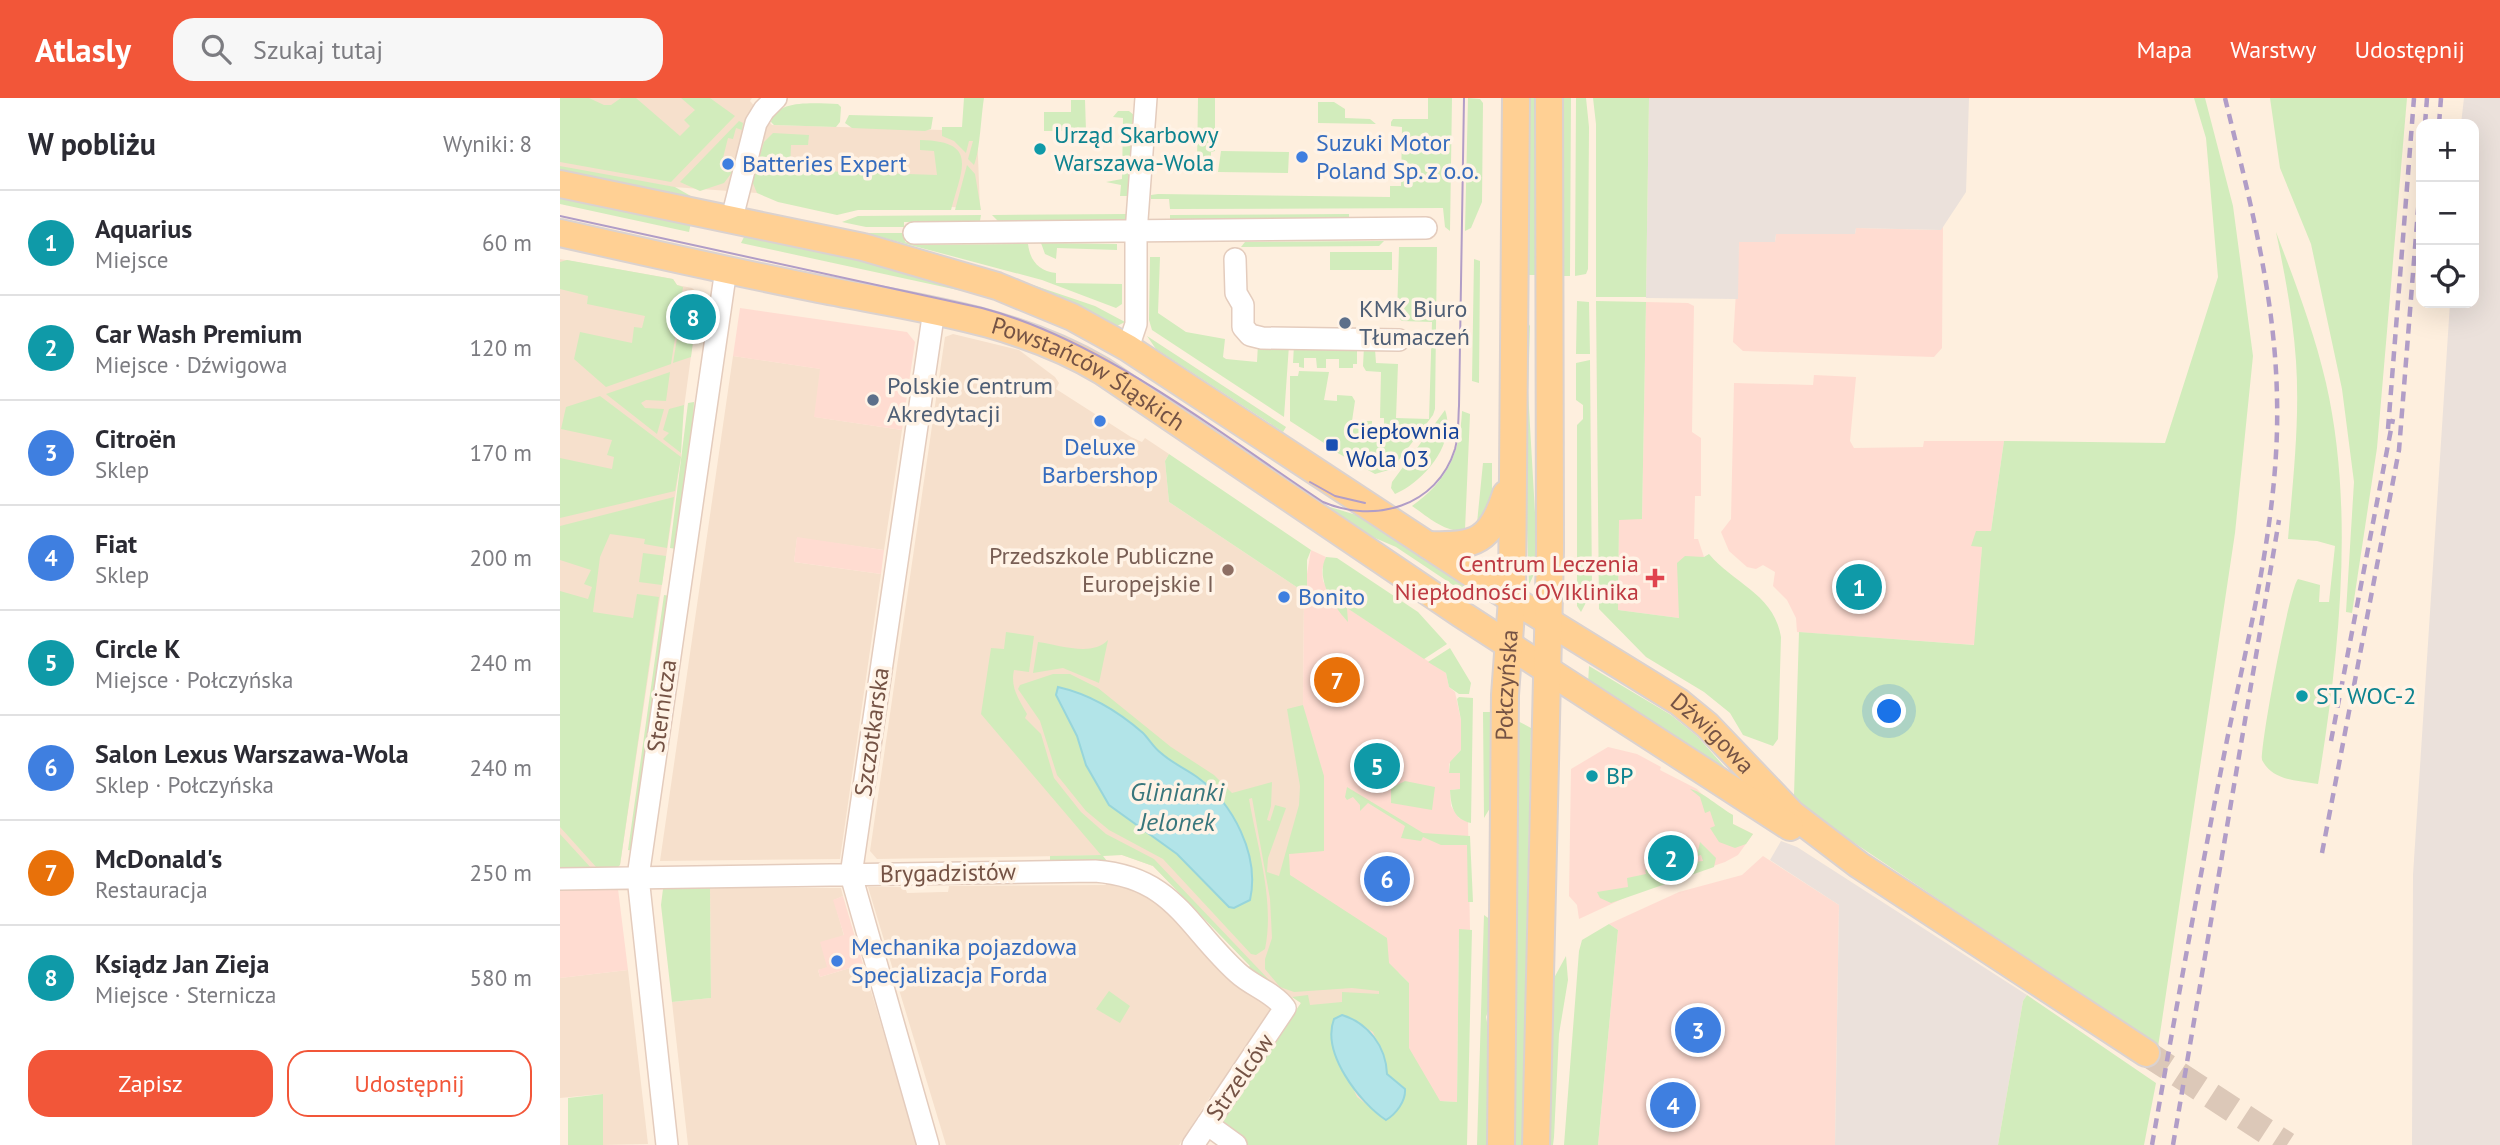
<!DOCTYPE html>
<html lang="pl">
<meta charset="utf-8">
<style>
:root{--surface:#fff;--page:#f7f7f7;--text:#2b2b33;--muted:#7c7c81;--line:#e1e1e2;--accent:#f25639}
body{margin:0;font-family:"PT Sans",sans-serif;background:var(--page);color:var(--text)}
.controls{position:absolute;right:21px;top:21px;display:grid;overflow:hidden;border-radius:14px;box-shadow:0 7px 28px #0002}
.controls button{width:63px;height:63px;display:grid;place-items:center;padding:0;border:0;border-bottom:2px solid var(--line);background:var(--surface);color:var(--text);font:35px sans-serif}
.you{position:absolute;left:1330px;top:614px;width:24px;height:24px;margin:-18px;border:5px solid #fff;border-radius:50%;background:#1a73e8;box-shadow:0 0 0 10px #1a73e833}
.badge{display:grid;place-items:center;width:46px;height:46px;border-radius:50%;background:var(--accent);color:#fff;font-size:23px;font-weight:700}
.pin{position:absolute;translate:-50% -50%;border:4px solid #fff;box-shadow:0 2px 7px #0006}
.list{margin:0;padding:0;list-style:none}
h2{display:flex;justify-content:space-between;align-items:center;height:91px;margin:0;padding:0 28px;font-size:30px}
h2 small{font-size:23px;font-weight:400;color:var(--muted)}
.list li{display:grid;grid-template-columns:46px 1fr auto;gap:21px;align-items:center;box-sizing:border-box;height:105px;padding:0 28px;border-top:2px solid var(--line)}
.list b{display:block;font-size:26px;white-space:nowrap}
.list p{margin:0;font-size:23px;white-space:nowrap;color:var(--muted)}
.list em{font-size:23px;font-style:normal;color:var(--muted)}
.actions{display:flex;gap:14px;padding:21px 28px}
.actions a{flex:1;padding:16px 0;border:2px solid var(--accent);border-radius:21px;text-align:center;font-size:24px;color:var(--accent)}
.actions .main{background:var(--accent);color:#fff}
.icon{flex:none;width:38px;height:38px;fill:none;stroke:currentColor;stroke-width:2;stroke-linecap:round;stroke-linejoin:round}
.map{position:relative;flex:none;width:1940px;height:1047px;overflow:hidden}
header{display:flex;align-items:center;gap:42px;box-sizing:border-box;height:98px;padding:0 35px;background:var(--accent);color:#fff}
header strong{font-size:33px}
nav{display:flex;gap:38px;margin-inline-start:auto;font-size:24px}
.search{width:490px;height:63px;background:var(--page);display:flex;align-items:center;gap:18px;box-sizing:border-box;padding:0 24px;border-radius:21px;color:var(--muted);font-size:26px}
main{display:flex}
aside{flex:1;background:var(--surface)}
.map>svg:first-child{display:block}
.residential{fill:#f6e0cc}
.commercial{fill:#ffdcd1}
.industrial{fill:#ebe1db}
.green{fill:#d2ecbc;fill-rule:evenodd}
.water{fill:#b2e4e8;stroke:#97d5db;stroke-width:2}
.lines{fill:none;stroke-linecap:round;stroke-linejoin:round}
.major-tunnel{stroke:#dcc8b8;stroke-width:26;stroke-dasharray:26 13;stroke-linecap:butt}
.minor-casing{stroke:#e4ccbd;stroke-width:24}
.major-casing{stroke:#dbd2cf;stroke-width:30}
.minor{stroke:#fff;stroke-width:21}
.major{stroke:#ffd094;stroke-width:26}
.tram{stroke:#b19dc7;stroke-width:2}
.rail{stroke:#b19dc7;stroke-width:4.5;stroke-dasharray:10 7;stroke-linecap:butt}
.culture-dot{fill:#0f9aa8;stroke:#fff3e6;stroke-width:2.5}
.shop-dot{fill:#3f7fe0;stroke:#fff3e6;stroke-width:2.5}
.service-dot{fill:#5c6f8a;stroke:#fff3e6;stroke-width:2.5}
.transit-dot{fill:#1a4fb4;stroke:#fff3e6;stroke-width:2.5}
.education-dot{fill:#8d6e63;stroke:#fff3e6;stroke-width:2.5}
.health-dot{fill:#e0444e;stroke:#fff3e6;stroke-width:2.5}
.labels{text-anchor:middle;stroke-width:7;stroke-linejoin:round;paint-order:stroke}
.culture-label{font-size:24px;fill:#0d838f;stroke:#fff3e6;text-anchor:start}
.shop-label{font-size:24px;fill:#366cbe;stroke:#fff3e6;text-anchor:start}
.service-label{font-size:24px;fill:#4e5e75;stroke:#fff3e6;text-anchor:start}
.street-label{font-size:24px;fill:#755345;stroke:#fff3e6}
.transit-label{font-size:24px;fill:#164399;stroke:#fff3e6;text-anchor:start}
.education-label{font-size:24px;fill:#785e54;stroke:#fff3e6;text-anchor:end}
.health-label{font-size:24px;fill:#be3a42;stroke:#fff3e6;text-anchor:end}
.water-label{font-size:26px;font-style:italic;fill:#38767c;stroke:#fff3e6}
</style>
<header>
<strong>Atlasly</strong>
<div class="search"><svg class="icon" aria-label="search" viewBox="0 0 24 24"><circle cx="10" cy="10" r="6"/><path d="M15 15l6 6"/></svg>Szukaj tutaj</div>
<nav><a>Mapa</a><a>Warstwy</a><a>Udostępnij</a></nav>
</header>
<main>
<aside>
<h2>W pobliżu<small>Wyniki: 8</small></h2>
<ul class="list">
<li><span class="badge" style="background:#0f9aa8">1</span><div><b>Aquarius</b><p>Miejsce</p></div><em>60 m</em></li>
<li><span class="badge" style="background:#0f9aa8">2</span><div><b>Car Wash Premium</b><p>Miejsce · Dźwigowa</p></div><em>120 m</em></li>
<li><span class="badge" style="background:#3f7fe0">3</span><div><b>Citroën</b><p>Sklep</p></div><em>170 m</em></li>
<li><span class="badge" style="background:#3f7fe0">4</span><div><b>Fiat</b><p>Sklep</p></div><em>200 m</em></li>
<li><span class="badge" style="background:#0f9aa8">5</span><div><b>Circle K</b><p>Miejsce · Połczyńska</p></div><em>240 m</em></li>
<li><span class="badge" style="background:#3f7fe0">6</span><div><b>Salon Lexus Warszawa-Wola</b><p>Sklep · Połczyńska</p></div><em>240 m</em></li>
<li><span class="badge" style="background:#e8710a">7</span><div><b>McDonald's</b><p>Restauracja</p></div><em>250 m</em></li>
<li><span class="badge" style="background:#0f9aa8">8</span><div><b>Ksiądz Jan Zieja</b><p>Miejsce · Sternicza</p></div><em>580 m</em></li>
</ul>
<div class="actions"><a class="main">Zapisz</a><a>Udostępnij</a></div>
</aside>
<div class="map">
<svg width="1940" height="1047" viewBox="0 0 1940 1047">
<rect width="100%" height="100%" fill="#feefde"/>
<path class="residential" d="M0,0H192L190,3L212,27L417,33L420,111L113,89L0,70Z
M0,161L113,181L117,187L132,190L143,199L139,221H136L121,332V359L60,767L0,774Z
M393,236L459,252L495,279L499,285L496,291L571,339L582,344L585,340L609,356L605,363L609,404L744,494L743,607L827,840L897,1047H658L675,999L741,905L688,870L690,868L654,830L593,768L562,757L317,761L310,753L385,239Z
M173,258L261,271L255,319L342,332L324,452L237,440L234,464L321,476L280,761L100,763Z
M549,780L588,792L716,907L656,999H650L619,1047H386L308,789H345L347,795L383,794H388L389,788L546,787Z
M150,790H281L283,798L274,802L284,838L267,870L258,872L260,879L303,866L357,1047H128L112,904L151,900Z
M68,872L88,1046L43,1047L42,996L0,1000V880Z"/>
<path class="commercial" d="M1383,128L1382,250L1374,259L1183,253L1173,244L1179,144H1215L1216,136H1295L1296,130L1380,132Z
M1086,204L1128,205L1134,208L1132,334L1141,340V398H1135L1134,441H1138L1144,459L1119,520L1058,512L1059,421H1082Z
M180,210L347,234L355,244L342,332L254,319L260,271L173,258Z
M1254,277L1296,279L1290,343L1294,350L1363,349L1364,343H1444L1431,433L1422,449L1415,547L1237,534L1236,520L1227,502L1213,488L1215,474L1203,467L1196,471L1187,469L1169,453L1161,434L1171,421L1174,285L1253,287Z
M237,439L324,452L321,476L234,464Z
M751,452L766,459L762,472L763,483L786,522V509L886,575L889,589L895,594L901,622V652L889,666V674L900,675V691L890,692L891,708L899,720L908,724L910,832H899L897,1004L880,1003L849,950V885L829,865L827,840L730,777L729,756L763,753L743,607L744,494Z
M1048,649L1077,656L1101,669L1100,672L1137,691L1152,706L1173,717V726L1193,736L1178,757L1165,764L1075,795L1019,821L1017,807L1009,798L1011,671Z
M1203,758L1279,807L1275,1047H1038L1058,832L1049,826L1119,794L1182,777Z
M58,791L68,872L0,880V792Z
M283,798L303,866L260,879L258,872L267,869L260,844L284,837L273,802Z"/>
<path class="industrial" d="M1089,0H1409L1406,94L1381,132L1296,130L1295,136H1216L1215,144H1179L1178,201L1086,200Z
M1904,0H1940V1047H1852L1853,777L1890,205H1914V26H1901Z
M1221,743L1237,749L1467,897L1463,903L1438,1047H1275L1279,807L1210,762Z"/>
<path class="green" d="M0,0H29L44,7H51L61,0H76L120,38L130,28L124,22L135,12L121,0H150L175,18L111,84L0,64Z
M404,0H424C421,18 420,53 414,67L408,61L413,43H409L406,55L394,43L382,38V29H402Z
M638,0H655V53L651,54V74L639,71L637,66Z
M868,0H892L890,133L885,129L883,110L610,111L609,101H591V97L598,96L830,99V88H841L842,29L831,28V24L833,21H868Z
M908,0L920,1L923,5L922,104L911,130L905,133Z
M967,0H979L976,177H964Z
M1001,0H1011L1010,178H999Z
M1016,0H1026L1029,29L1028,171L1026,176L1015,178Z
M1033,0H1089L1086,199H1036V26Z
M1634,0H1645L1673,108L1693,258L1675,435L1598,949L1238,707L1234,697L1239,534L1414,547L1422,449L1411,448L1416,433H1431L1444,343L1605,345L1658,179L1646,40Z
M1710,0H1847L1817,350L1792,515L1786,514L1794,384L1782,291L1751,146L1720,70Z
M511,2H525L526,33H484V14H511Z
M758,4H774L785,11V20L810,21L816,26L758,25Z
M278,6L281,9L280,24L276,29L214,27L211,24C216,0 259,6 278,6Z
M558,13H569L575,18L570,98H560L561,87L546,84L562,81L563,20L553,19Z
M289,17L373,19L371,31L365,33L292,30L285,25Z
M179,23L183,25L182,32L176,30L173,41L168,40L161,68L173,73L164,85L140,93L120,84Z
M213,35L249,37L248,47H231L230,72L377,77L374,53L360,52V42C419,43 402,70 391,112H298L277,117L218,104L197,95L192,83L204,44Z
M661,53L729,54L728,75L658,74Z
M407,67L415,76L421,112H395Z
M0,68L115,89L136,101L0,78Z
M0,99L132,120L129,134L0,106Z
M568,116L564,124L438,123L432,117Z
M789,116V122L610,123V117Z
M421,117L420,123L344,124V129H306L282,124L298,118Z
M1716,134C1735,184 1754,233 1766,285C1795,412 1779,559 1758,686C1736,682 1713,683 1702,662C1701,643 1729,491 1738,481L1760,487L1759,504H1769L1775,448L1757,443L1728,441C1733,382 1740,322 1736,263C1733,219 1725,177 1716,134Z
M305,135H344L345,144L355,147L468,146C470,163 479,173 496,175V185L562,186V206L556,210L482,182Z
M185,137L309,163L430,199L181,145Z
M824,143L819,148L681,149L685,144Z
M481,145L557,146V152L497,150L496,161L485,156Z
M839,149H877L875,311L873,317L832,371L815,376L776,354L779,348L767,341L764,345L730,323V278H738L739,273L769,274L764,302L777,303V297L792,298L795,303L792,323H812V332L824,333V320H820L821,274L806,273L803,268L804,248L815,251L816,265L838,266L836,320L869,321L872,224L842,223L837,218Z
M770,154H832V172H770Z
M590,159H600L598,215L626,234L665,241L663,259L666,261L697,264L698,246L729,247L724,319L592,232L589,222Z
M914,161L920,163L919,285L912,283Z
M7,162L113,181L117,187L123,189L111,266L46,289L14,261L20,234L72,245L74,229L82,230L85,218L27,206L28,198L0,191V164Z
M449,179L535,208L565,224L555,229Z
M124,197L134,205L135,197L143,199L139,221H136L131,259L113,265Z
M1017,203L1029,204L1030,256H1016Z
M1036,203L1086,204L1082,421L1059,422L1058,512L1119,520L1117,465L1125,458L1144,459L1149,456C1174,486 1214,496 1221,539L1218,641L1213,648L1183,637L1170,615L1144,594L1086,559L1039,511Z
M966,221L970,228L968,293L978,467L969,487L964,348Z
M587,238L726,329L723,334L596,251Z
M734,247H797V266H793V270H779V261H766V270H757L756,260H744V270L739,269V265H733Z
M1030,262L1032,493L1021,514L1017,508V327L1023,321V307L1016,302V265Z
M110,274L106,303L86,302L81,305L85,310L104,311L97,336L46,296Z
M40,298L121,359L115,393L0,420V360L52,371L54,359L47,357L52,342L1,331L6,309Z
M134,304L131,366L117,451L110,450L128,305Z
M124,307L121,355L103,341L109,335L103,332L109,311Z
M885,312C897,345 864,384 835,396L831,390L832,384Z
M902,313L910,316L905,432C886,436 867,418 852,408C887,383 900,356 902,313Z
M609,356L751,452L747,462V496L609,404L605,363Z
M923,365H932V418L917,425Z
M114,399L107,450L84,446L85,441L50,436L40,459L33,514L73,520L77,496L99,499L60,767L57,770H37L0,729V493L28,501L32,489L24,486L31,472L0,462V428Z
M760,406L803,419L909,483L908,497L836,449L808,437Z
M83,455L106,458L102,487L79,484Z
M766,459L777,460L858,514L887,546L864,561L787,510L788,524C773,508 755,480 766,459Z
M104,497L110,498L74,753L68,752Z
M446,534L474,538L469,574L454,572C450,590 459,601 467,616L465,620L481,636L494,680L521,714L546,736L594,761L713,886L688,870L690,868L593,768L562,757L543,758L547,763H490V758L541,757L421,616L431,550L444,551Z
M548,542L539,585L503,570L473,575L478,544C500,547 532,559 548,542Z
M890,550L911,585L909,596H899L889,589L886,575L868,564Z
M1029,568L1111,617L1137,638L1170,675L1028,586Z
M493,576H510L538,590L611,649L654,677L672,695L712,684L711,708L707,722L710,723L715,707L726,710L708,760L707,774L719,778L739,707L740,688L727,611L743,607L764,678V753L729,756L730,777L827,840L829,865L849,885V950L880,1003L897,1004L899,831L912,832L907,1047H687L662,1028L660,1023L741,905L732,899L748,897L750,907L782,904V894L819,896V893L792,890L734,894L720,889L705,871V861L712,840L710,801L692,700L689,701C697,748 715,803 705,851L696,857L691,856L603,761L549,732L526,713L497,677L480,623L458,591L460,587ZM496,597L583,636L601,656L640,681L662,703L653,794L617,756L549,707L526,667L517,638ZM791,920L813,934L826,964L827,976L845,998L833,1017L826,1022L797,999L776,954Z
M899,599L913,600L911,725C893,721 891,708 890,692L900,691V675H889L890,664L901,652V622L897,601Z
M923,614H932L930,710L924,720Z
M952,620L971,630L962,1047H949Z
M845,683L875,689L872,712L831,705V690Z
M787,689L863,735L910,738L913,804H908L907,747H881L863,739L861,743L841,740L845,728L808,705L800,713V707L793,699L787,702L785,699Z
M1130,691C1140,692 1162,711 1173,717V726L1193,736L1186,746L1175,750L1159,744L1150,730L1155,728L1150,713L1145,715L1140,699Z
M0,736L32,771L0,774Z
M1140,744L1156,760L1154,769L1051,805L1040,800L1037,794L1068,789L1067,780L1086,776L1085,772L1109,767L1111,772L1118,770L1117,766L1143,763L1141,757L1137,758Z
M118,790H150L151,900L112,904L101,807L103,791Z
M924,817L931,822L929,910L926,919L933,954V1047H917Z
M1049,826L1058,832L1038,1047H1004L1019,853L1022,842Z
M1006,858L1008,882L999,936L994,1039L993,1047H990L994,880Z
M549,893L570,908L560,925L536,911Z
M1467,897L1596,985L1584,1047H1438L1463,903Z
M43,996V1047H8V1000Z"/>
<path class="water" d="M498,589C529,596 559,614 583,635C589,641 594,650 601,655C612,665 626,671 637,679C673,705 700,757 690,802L674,810L669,809L617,756L549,707L526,667L517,638L496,597Z
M782,917C808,925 826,948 827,976L845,991C846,1003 836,1016 826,1022C800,1005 761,955 774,921Z"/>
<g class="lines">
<path class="major-tunnel" d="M1586,955L1727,1047"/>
<defs>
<path id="minor" d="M172,120L196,25L204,12L216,0
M354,135L866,130
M675,161L676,195L683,207V229L690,237L702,240L839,242
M568,250L576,226V135L586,0
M0,781L535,773C614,779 626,828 678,875C692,888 713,894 725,910L633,1047
M647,1026L676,1047
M107,1047L78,779L166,171
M368,1047L291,777L374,212"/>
<g id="major">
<path id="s1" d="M0,86L303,149L437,188L512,219L568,250L915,478L1119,604L1147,627L1232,716L1299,767L1586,955"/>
<path id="s2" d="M0,135C84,154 169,173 254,190C354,210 453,220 542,273L901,516L1230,729"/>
<path d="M868,447C916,449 931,443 946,396"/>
<path id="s3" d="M941,1047L945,597L952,501L956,0"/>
<path d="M976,1047L990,453L989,0"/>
</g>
</defs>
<use href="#minor" class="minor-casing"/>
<use href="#major" class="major-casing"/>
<use href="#minor" class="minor"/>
<use href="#major" class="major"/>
<path class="tram" d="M0,118L422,210C543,242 659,335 763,404C814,426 877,409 895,351C899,337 898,322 899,308L904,0
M750,384L775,398L805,405"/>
<path class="rail" d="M1865,26L1867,0
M1879,26L1881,0
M1828,331L1854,0
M1771,643L1833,321
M1762,755L1839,352L1861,74
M1592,1047C1616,912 1640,777 1667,642C1690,530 1720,415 1717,299C1715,196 1689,99 1665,0
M1613,1047L1719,422"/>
</g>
<g class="culture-dot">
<circle cx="480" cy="51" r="7"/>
<circle cx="1742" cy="598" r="7"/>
<circle cx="1032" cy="678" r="7"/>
</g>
<g class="shop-dot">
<circle cx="742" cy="59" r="7"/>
<circle cx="168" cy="66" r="7"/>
<circle cx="540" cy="323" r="7"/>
<circle cx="724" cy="499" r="7"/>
<circle cx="277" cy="863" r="7"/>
</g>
<g class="service-dot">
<circle cx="785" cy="225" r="7"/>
<circle cx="313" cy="302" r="7"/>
</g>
<rect class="transit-dot" x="765" y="340" width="14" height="14" rx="3.5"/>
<circle class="education-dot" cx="668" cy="472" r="7"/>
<path class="health-dot" d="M1091.5 469.5h7v7h7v7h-7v7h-7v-7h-7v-7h7z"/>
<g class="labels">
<g class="culture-label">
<text x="494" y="45">Urząd Skarbowy<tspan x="494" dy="28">Warszawa-Wola</tspan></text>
<text x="1756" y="606">ST WOC-2</text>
<text x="1046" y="686">BP</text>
</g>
<g class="shop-label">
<text x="756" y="53">Suzuki Motor<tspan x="756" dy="28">Poland Sp. z o.o.</tspan></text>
<text x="182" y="74">Batteries Expert</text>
<text x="540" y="357" text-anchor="middle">Deluxe<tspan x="540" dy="28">Barbershop</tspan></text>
<text x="738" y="507">Bonito</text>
<text x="291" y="857">Mechanika pojazdowa<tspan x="291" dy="28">Specjalizacja Forda</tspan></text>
</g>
<g class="service-label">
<text x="799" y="219">KMK Biuro<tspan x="799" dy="28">Tłumaczeń</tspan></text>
<text x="327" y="296">Polskie Centrum<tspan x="327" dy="28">Akredytacji</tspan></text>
</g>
<g class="street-label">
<text dy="8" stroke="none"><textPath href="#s2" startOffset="550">Powstańców Śląskich</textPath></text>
<text dy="8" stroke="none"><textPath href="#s3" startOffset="460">Połczyńska</textPath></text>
<text transform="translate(102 608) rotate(-82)" y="8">Sternicza</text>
<text transform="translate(312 634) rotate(-82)" y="8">Szczotkarska</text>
<text dy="8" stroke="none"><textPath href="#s1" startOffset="1295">Dźwigowa</textPath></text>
<text transform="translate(388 775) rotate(-1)" y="8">Brygadzistów</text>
<text transform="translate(680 979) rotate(-55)" y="8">Strzelców</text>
</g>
<g class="transit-label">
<text x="786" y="341">Ciepłownia<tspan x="786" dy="28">Wola 03</tspan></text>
</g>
<g class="education-label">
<text x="654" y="466">Przedszkole Publiczne<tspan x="654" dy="28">Europejskie I</tspan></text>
</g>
<g class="health-label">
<text x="1079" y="474">Centrum Leczenia<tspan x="1079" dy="28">Niepłodności OVIklinika</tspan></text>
</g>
<g class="water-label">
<text x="617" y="703">Glinianki<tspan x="617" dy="30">Jelonek</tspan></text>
</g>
</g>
</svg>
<div class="controls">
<button>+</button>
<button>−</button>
<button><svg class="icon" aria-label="locate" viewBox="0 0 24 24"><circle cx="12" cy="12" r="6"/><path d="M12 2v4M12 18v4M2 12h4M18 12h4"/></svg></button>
</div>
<div class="you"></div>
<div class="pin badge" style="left:1299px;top:489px;background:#0f9aa8">1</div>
<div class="pin badge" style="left:1111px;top:760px;background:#0f9aa8">2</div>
<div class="pin badge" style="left:1138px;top:932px;background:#3f7fe0">3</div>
<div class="pin badge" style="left:1113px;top:1007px;background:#3f7fe0">4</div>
<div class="pin badge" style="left:817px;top:668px;background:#0f9aa8">5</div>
<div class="pin badge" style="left:827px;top:781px;background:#3f7fe0">6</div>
<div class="pin badge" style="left:777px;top:582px;background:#e8710a">7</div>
<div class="pin badge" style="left:133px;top:219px;background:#0f9aa8">8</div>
</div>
</main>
